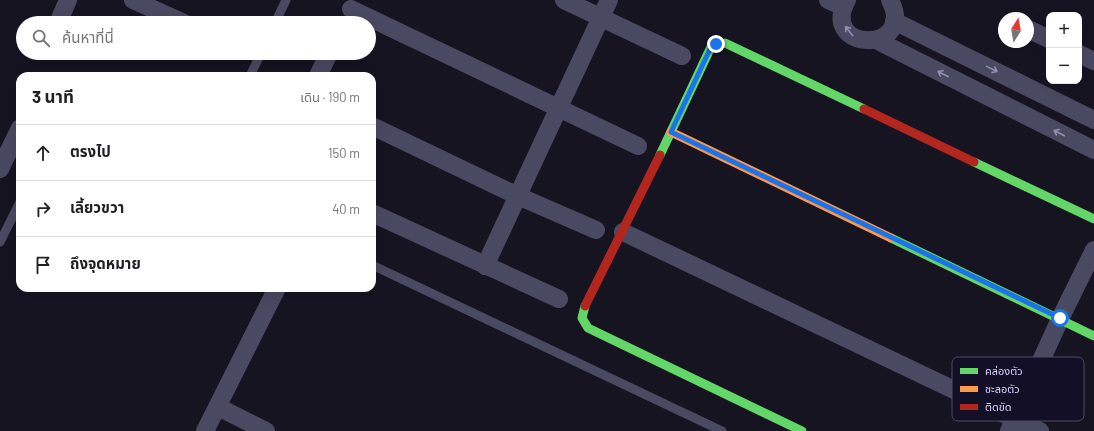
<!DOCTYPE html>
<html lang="th">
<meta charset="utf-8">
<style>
:root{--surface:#fff;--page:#f2f2f2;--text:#202124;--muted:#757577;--line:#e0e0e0}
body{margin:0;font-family:Barlow,"Noto Sans Thai",sans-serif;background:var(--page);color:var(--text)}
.controls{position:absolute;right:12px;top:12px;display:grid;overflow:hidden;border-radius:8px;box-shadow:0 4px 16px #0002}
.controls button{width:36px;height:36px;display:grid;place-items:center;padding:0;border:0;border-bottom:1px solid var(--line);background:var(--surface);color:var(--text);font:20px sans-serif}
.compass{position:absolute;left:998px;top:12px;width:36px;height:36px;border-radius:50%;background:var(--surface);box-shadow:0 4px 16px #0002;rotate:11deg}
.stop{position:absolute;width:12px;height:12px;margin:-9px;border:3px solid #1a73e8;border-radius:50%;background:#fff}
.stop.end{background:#1a73e8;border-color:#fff;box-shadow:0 1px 4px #0008}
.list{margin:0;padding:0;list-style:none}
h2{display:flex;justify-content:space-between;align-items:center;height:52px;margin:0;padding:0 16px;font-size:17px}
h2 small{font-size:13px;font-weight:400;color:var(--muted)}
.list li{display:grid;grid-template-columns:26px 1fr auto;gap:12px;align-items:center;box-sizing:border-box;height:56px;padding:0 16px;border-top:1px solid var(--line)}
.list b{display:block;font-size:15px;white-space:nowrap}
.list em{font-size:13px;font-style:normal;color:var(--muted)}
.icon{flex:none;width:22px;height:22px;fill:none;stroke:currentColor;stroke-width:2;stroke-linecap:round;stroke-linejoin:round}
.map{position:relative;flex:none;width:1094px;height:431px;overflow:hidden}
.search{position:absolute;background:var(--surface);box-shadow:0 4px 16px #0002;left:16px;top:16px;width:360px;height:44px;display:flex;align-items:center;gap:10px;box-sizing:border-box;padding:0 14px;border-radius:22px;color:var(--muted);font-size:15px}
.panel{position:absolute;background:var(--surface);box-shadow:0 4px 16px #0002;left:16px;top:72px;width:360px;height:220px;border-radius:12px}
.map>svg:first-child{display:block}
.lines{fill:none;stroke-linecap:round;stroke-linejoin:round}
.lane{stroke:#4a4962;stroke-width:9}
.street{stroke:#4a4962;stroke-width:18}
.fast{stroke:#63d668;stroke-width:9}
.slow{stroke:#ff974d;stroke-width:9}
.jam{stroke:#b3261e;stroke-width:9}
.oneway{stroke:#928eb0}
.route{stroke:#1a73e8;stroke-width:5}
.key{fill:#130f26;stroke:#4e4a67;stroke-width:1}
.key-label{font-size:11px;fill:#d9d4ff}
</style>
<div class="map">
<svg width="1094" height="431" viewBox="0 0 1094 431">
<rect width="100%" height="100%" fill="#161421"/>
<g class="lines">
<path class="lane" d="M275,23L286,0
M250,76L261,53
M0,242L20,202
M372,265L722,431"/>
<path class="street" d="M133,0L184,23
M564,0L682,56
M828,0L844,7
M847,0C818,53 918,54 890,0
M351,9L638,146
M894,21L1094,120
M58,23L68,0
M1028,29L1049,39
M876,40L1094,150
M1079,54L1094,61
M318,76L329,53
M372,126L518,196L596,230
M0,169L20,128
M372,213L559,299
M623,232L1040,431
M485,266L609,0
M218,407L266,431
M205,431L277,288
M1009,431L1060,319L1094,250"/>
<path class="fast" d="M660,155L711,47L725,43L864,109
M974,162L1094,219
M891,238L1094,336
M585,306L582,318L588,328L802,431"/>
<path class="slow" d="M671,132L891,238"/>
<path class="jam" d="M864,109L974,162
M585,306L660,155"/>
</g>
<defs><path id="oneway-shaft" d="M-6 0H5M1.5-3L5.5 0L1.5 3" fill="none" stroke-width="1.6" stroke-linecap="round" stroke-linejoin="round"/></defs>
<g class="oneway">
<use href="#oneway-shaft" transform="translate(849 31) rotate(-128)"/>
<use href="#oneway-shaft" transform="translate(992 69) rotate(26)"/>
<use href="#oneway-shaft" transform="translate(943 74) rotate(-153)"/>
<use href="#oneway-shaft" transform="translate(1059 133) rotate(-153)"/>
</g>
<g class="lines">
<path class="route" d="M716,44L711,47L671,132L1060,318"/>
</g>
<rect x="952" y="357" width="132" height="64" rx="6" class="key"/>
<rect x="960" y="368" width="18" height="6" fill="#63d668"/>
<rect x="960" y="386" width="18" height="6" fill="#ff974d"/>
<rect x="960" y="404" width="18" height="6" fill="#b3261e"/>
<g class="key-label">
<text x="985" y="375">คล่องตัว</text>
<text x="985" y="393">ชะลอตัว</text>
<text x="985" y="411">ติดขัด</text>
</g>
</svg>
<div class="controls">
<button>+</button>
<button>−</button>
</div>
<svg class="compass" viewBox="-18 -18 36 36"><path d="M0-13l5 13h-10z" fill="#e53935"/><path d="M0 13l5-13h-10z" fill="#757577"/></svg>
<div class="stop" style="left:1060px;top:318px"></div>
<div class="stop end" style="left:716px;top:44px"></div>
<div class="search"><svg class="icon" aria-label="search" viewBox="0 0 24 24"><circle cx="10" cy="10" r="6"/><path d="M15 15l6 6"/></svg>ค้นหาที่นี่</div>
<section class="panel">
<h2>3 นาที<small>เดิน · 190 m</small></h2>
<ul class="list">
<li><svg class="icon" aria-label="ahead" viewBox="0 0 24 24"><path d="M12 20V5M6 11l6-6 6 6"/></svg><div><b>ตรงไป</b></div><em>150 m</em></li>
<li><svg class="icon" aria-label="right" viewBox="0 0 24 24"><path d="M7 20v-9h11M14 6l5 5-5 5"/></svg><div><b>เลี้ยวขวา</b></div><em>40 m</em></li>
<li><svg class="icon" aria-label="arrive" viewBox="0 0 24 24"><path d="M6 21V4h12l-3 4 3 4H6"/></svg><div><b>ถึงจุดหมาย</b></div></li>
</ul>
</section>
</div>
